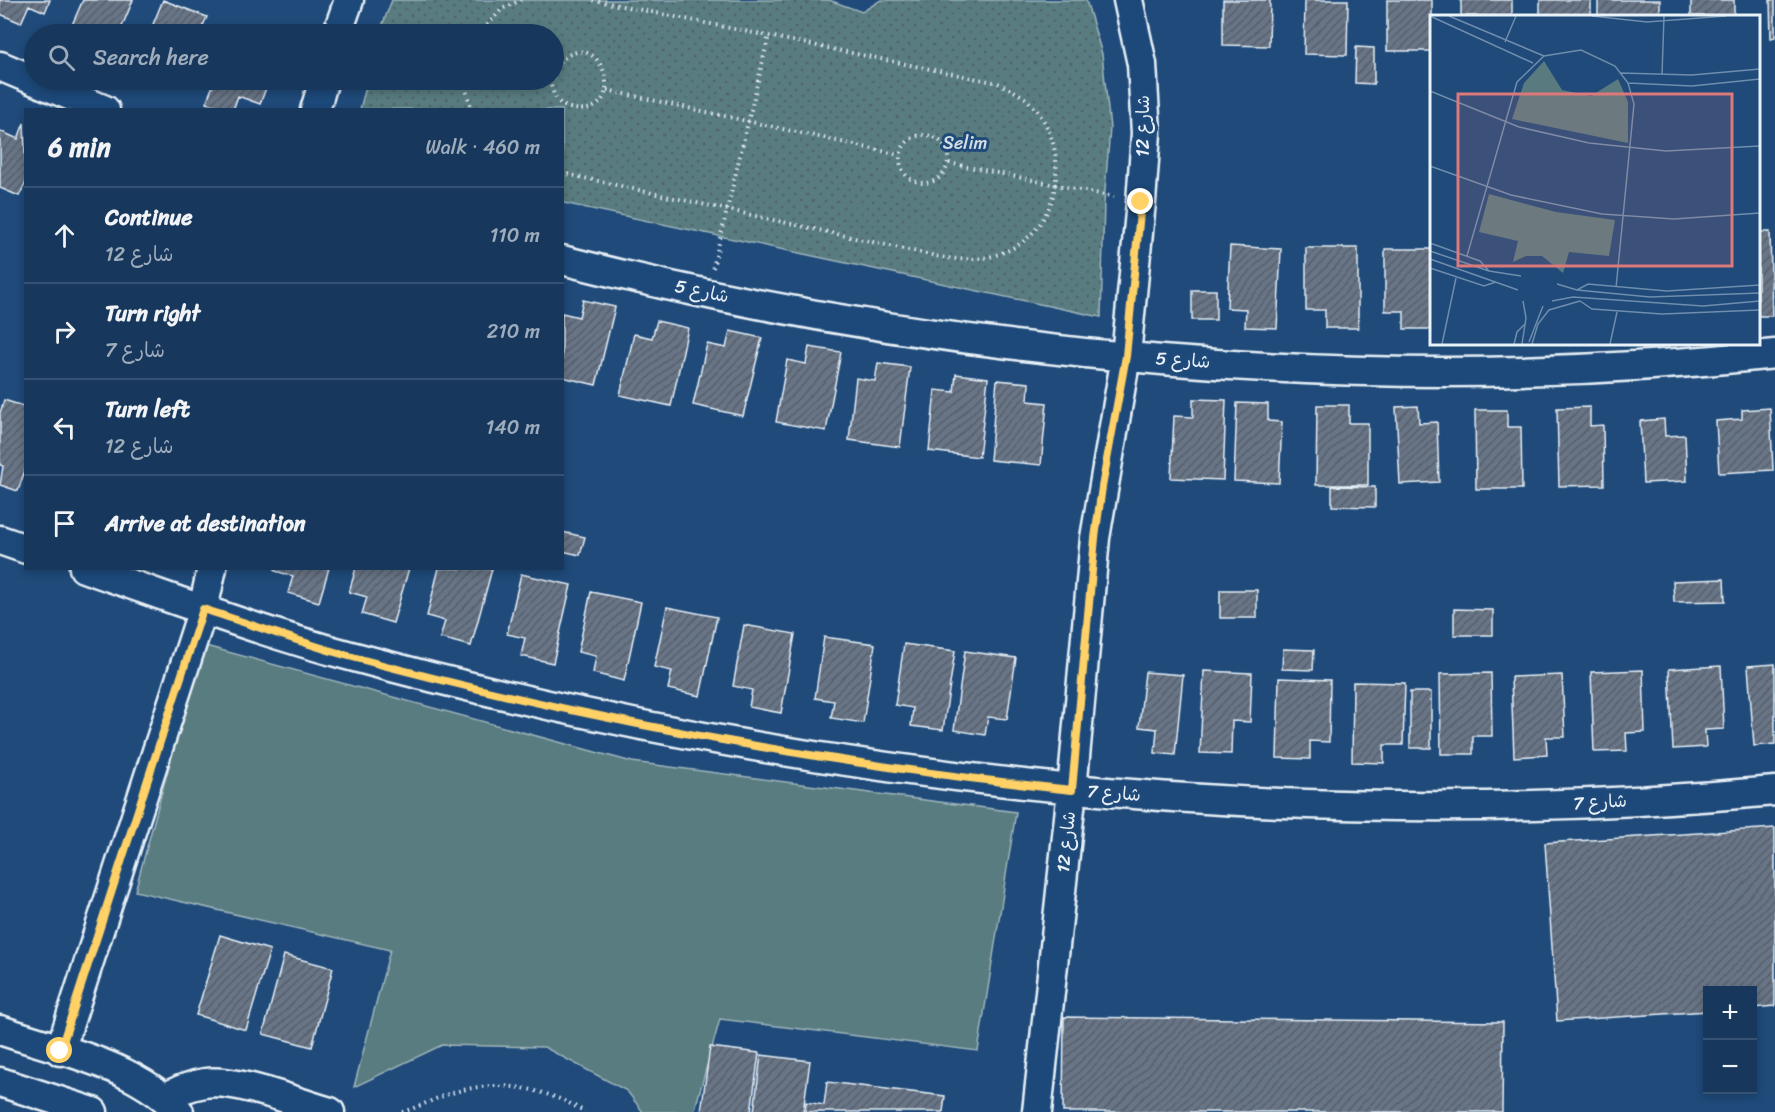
<!DOCTYPE html>
<meta charset="utf-8">
<style>
:root{--surface:#17385c;--page:#203f62;--text:#f1f3f6;--muted:#9eacbb;--line:#365272}
body{margin:0;font-family:Sriracha,"Playpen Sans Arabic",sans-serif;background:var(--page);color:var(--text)}
.controls{position:absolute;right:18px;bottom:18px;display:grid;overflow:hidden;border-radius:0px;box-shadow:0 3px 9px #0003}
.controls button{width:54px;height:54px;display:grid;place-items:center;padding:0;border:0;border-bottom:2px solid var(--line);background:var(--surface);color:var(--text);font:30px sans-serif}
.stop{position:absolute;width:18px;height:18px;margin:-14px;border:4px solid #ffd166;border-radius:50%;background:#fff}
.stop.end{background:#ffd166;border-color:#fff;box-shadow:0 2px 6px #0008}
.list{margin:0;padding:0;list-style:none}
h2{display:flex;justify-content:space-between;align-items:center;height:78px;margin:0;padding:0 24px;font-size:26px}
h2 small{font-size:20px;font-weight:400;color:var(--muted)}
.list li{display:grid;grid-template-columns:39px 1fr auto;gap:18px;align-items:center;box-sizing:border-box;height:96px;padding:0 24px;border-top:2px solid var(--line)}
.list b{display:block;font-size:22px;white-space:nowrap}
.list p{margin:0;font-size:20px;white-space:nowrap;color:var(--muted)}
.list em{font-size:20px;font-style:normal;color:var(--muted)}
.icon{flex:none;width:33px;height:33px;fill:none;stroke:currentColor;stroke-width:2;stroke-linecap:round;stroke-linejoin:round}
.map{position:relative;flex:none;width:1775px;height:1112px;overflow:hidden}
.search{position:absolute;background:var(--surface);box-shadow:0 3px 9px #0003;left:24px;top:24px;width:540px;height:66px;display:flex;align-items:center;gap:15px;box-sizing:border-box;padding:0 21px;border-radius:33px;color:var(--muted);font-size:22px}
.panel{position:absolute;background:var(--surface);box-shadow:0 3px 9px #0003;left:24px;top:108px;width:540px;height:462px;border-radius:0px}
.map>svg:first-child{display:block}
.grass{fill:url(#grass-dots);stroke:#a0b6bc;stroke-width:1.5}
.garden{fill:#597b80;stroke:#a0b6bc;stroke-width:1.5}
.building{fill:url(#building-hatch);stroke:#e8f1f8;stroke-width:1.5}
.lines{fill:none;stroke-linecap:round;stroke-linejoin:round}
.minor-casing{stroke:#e8f1f8;stroke-width:33}
.path{stroke:#e8f1f8;stroke-width:4;stroke-dasharray:1.5 4.5;stroke-linecap:butt}
.minor{stroke:#1f4a7a;stroke-width:28}
.route{stroke:#ffd166;stroke-width:8}
.labels{text-anchor:middle;stroke-width:6;stroke-linejoin:round;paint-order:stroke}
.street-label{font-size:18px;fill:#e8f1f8;stroke:#1f4a7a}
.park-label{font-size:18px;fill:#d3dfe6;stroke:#1f4a7a}
.inset-road{fill:none;stroke:#6f8dac;stroke-width:1.5}
.view{fill:#dd787b;fill-opacity:0.15;stroke:#dd787b;stroke-width:3}
.inset-edge{fill:none;stroke:#e8f1f8;stroke-width:3}
</style>
<div class="map">
<svg width="1775" height="1112" viewBox="0 0 1775 1112">
<defs>
<pattern id="grass-dots" width="8" height="8" patternUnits="userSpaceOnUse" patternTransform="scale(1.5)"><rect width="8" height="8" fill="#597b80"/><path d="M2 2h.1M6 6h.1" fill="none" stroke="#506468" stroke-width="1.8" stroke-linecap="round"/></pattern>
<pattern id="building-hatch" width="6" height="6" patternUnits="userSpaceOnUse" patternTransform="scale(1.5)"><rect width="6" height="6" fill="#677587"/><path d="M-1 1l2-2M0 6l6-6M5 7l2-2" fill="none" stroke="#565e68"/></pattern>
</defs>
<rect width="100%" height="100%" fill="#1f4a7a"/>
<filter id="ink" filterUnits="userSpaceOnUse"><feTurbulence type="fractalNoise" baseFrequency=".0167" numOctaves="2"/><feDisplacementMap in="SourceGraphic" scale="12" xChannelSelector="R" yChannelSelector="G"/><feConvolveMatrix kernelMatrix="1 2 1 2 8 2 1 2 1" color-interpolation-filters="sRGB"/></filter>
<g filter="url(#ink)">
<path class="grass" d="M392,0H829L862,12L881,0H1086L1102,54L1110,128L1104,203L1101,317L563,203L562,110L360,109L368,80H554V34H379Z"/>
<path class="garden" d="M202,645L632,762L1016,812L978,1051L720,1019L694,1112H643L627,1091L544,1047L442,1045L354,1087L390,950L135,891Z"/>
<path class="building" d="M0,0H50L45,12L29,5L21,23L0,14Z
M83,0H133L119,34H68Z
M163,0L207,17L199,34H149Z
M1223,0H1270L1269,46L1223,45Z
M1305,0H1348L1347,55L1304,54Z
M1387,0H1432V51H1387Z
M1461,0H1512V16H1461Z
M1540,0H1591V16H1540Z
M1598,0H1660V16H1598Z
M1691,0H1734V16H1691Z
M1770,0H1775V37L1771,38Z
M1356,47L1374,48V84L1355,83Z
M215,80H269L260,104L238,96L233,110L206,103Z
M24,123L26,182L19,196L0,188V131L18,139Z
M1758,232H1770L1772,316H1758Z
M1230,246L1281,249L1277,328L1245,327L1246,309L1227,308Z
M1306,248H1358V328H1325V310H1306Z
M1385,249H1432V329H1404V311H1385Z
M1192,290H1216V320H1192Z
M583,300L615,307L596,385L562,377V313L579,317Z
M657,321L688,328L671,406L620,395L634,334L652,338Z
M730,331L762,338L743,416L693,405L707,344L726,348Z
M809,347L841,352L826,431L776,422L787,360L806,364Z
M878,363L910,367L900,447L849,440L856,378L875,381Z
M956,374L988,378L979,457L929,451L935,390L954,392Z
M997,380L1029,383L1028,401L1047,403L1041,465L990,460Z
M1193,399L1226,400L1223,480L1171,478L1174,416L1193,417Z
M4,400L26,407V467L18,491L0,485L3,466L0,465V413Z
M1237,403L1268,404V421L1282,422L1279,483L1234,481Z
M1317,405H1349V423H1368V485H1316Z
M1418,406L1419,423L1437,422L1439,482L1400,484L1396,407Z
M1590,407V426L1603,425L1604,485L1559,486L1557,408Z
M1770,408L1773,470L1719,473L1716,421L1742,419V410Z
M1475,410H1507V427H1521L1522,489H1476Z
M1664,419L1665,436L1685,435L1687,481L1643,483L1640,421Z
M1332,486L1375,487V507L1332,506Z
M562,532L585,537L580,555L562,551Z
M275,568H329L319,602L288,593L293,576L275,571Z
M356,568H409L393,623L362,614L367,597L349,592Z
M439,568L492,569L471,646L440,638L445,621L427,616Z
M521,574L571,585L553,663L521,656L525,638L507,634Z
M1724,579L1725,601L1674,602L1673,581Z
M1220,590H1257V618H1220Z
M591,592L641,602L624,681L593,673L596,656L578,652Z
M667,607L717,617L700,696L668,689L672,671L654,667Z
M1454,609L1493,610V635H1454Z
M744,625L795,634L781,713L749,707L752,690L733,686Z
M824,637L875,644L863,723L831,718L834,701L815,698Z
M904,644L955,651L943,730L911,726L913,708L895,705Z
M1283,649L1314,650L1313,670L1282,669Z
M965,651L1016,658L1007,719L988,717L985,735L954,730Z
M1775,664V744L1754,746L1748,666Z
M1721,666L1724,729L1705,730L1706,747L1673,749L1669,669Z
M1643,670L1645,732L1626,733L1627,751L1594,752L1591,672Z
M1204,671L1252,673L1250,722L1232,721L1231,754L1200,753Z
M1145,672L1183,675L1175,755L1155,753L1157,729L1139,727Z
M1491,673L1492,736H1473V754H1441L1440,674Z
M1562,675L1565,737H1546L1547,755L1514,757L1511,677Z
M1279,678L1330,680L1329,742L1310,741V759L1277,758Z
M1353,682L1405,683L1403,745H1384V763L1352,762Z
M1410,692H1431V748H1410Z
M1775,828V1006L1752,1008V990H1708V1011L1557,1021L1545,843Z
M220,935L270,950L246,1030L196,1015Z
M284,955L333,968L312,1047L263,1034Z
M1064,1017L1503,1022L1502,1112H1063Z
M710,1047L759,1053L751,1112H701Z
M761,1055L810,1061L803,1112H754Z
M827,1082L945,1096L943,1112H805L806,1102L824,1105Z"/>
<g class="lines">
<defs>
<path id="minor" d="M337,34L349,0
M0,66L105,110
M315,110L324,80
M562,260C946,358 1381,398 1775,354
M0,540L26,549
M84,568C171,598 258,631 347,655C811,782 1295,835 1775,791
M0,1030C59,1050 136,1065 179,1112
M60,1051L203,609L212,568
M0,1082L93,1112
M166,1097C178,1091 190,1085 205,1083C236,1078 298,1103 330,1112
M1037,1112L1072,790L1095,538L1126,356L1141,202L1146,133L1142,64L1128,0"/>
</defs>
<use href="#minor" class="minor-casing"/>
<path class="path" d="M479,34L502,9L521,0
M467,80L466,90L472,110
M550,80C552,91 556,105 570,108C636,123 600,11 554,68
M607,90L900,155
M900 159a24 24 0 1 1 48 0a24 24 0 1 1-48 0Z
M949,163L1114,197
M562,173L940,257C960,260 979,261 999,254C1064,233 1075,142 1026,99C1019,93 1007,88 998,83L593,0
M713,268L769,35
M402,1112C420,1107 437,1097 455,1092C500,1079 546,1088 585,1112"/>
<use href="#minor" class="minor"/>
</g>
</g>
<g class="lines" filter="url(#ink)">
<path class="route" d="M60,1051L203,609C250,624 297,641 345,655C584,720 827,764 1072,790L1095,538L1102,487L1126,356L1141,202"/>
</g>
<g class="labels">
<g class="street-label">
<text transform="translate(1143 126) rotate(-90)" y="6">شارع 12</text>
<text transform="translate(702 291) rotate(12)" y="6">شارع 5</text>
<text transform="translate(1183 360) rotate(4)" y="6">شارع 5</text>
<text transform="translate(1114 793) rotate(4)" y="6">شارع 7</text>
<text transform="translate(1600 802) rotate(-3)" y="6">شارع 7</text>
<text transform="translate(1066 842) rotate(-84)" y="6">شارع 12</text>
</g>
<g class="park-label">
<text x="965" y="149">Selim</text>
</g>
</g>
<g transform="translate(1430 15)">
<rect width="330" height="330" fill="#1f4a7a"/>
<path d="M114,46L132,75L161,81L188,64L198,87V128L82,104L94,68Z" fill="#597b80"/>
<path d="M59,179L126,197L185,205L179,241L139,237L133,258L112,241H96L83,247L88,226L49,217Z" fill="#597b80"/>
<path class="inset-road" d="M0,1L103,48M19,1L114,41M162,1L217,7L296,1M75,27L86,1M191,58L262,60L330,54M232,60L234,1M198,68L262,71L330,64M0,76L89,112L159,128L236,136L330,131M0,151L81,180L172,199L244,204L330,198M0,228L50,246L59,256M0,236L59,256L91,261M37,241L87,67L114,41L151,35L185,51L198,68L204,89L186,273M0,244L88,275M0,253L54,271L66,267M127,269L147,275L220,282L330,278M147,275L158,269L237,276L330,270M122,286L143,282L273,291L330,286M150,286L162,294L232,299L330,295M99,327L113,291M12,329L26,263M84,329L87,317L96,308M92,329L96,303L93,286M102,329L108,309L119,295L150,286M180,329L187,297"/>
<path class="view" d="M28,79H302V251H28Z"/>
<rect width="330" height="330" class="inset-edge"/>
</g>
</svg>
<div class="controls">
<button>+</button>
<button>−</button>
</div>
<div class="stop" style="left:60px;top:1051px"></div>
<div class="stop end" style="left:1141px;top:202px"></div>
<div class="search"><svg class="icon" aria-label="search" viewBox="0 0 24 24"><circle cx="10" cy="10" r="6"/><path d="M15 15l6 6"/></svg>Search here</div>
<section class="panel">
<h2>6 min<small>Walk · 460 m</small></h2>
<ul class="list">
<li><svg class="icon" aria-label="ahead" viewBox="0 0 24 24"><path d="M12 20V5M6 11l6-6 6 6"/></svg><div><b>Continue</b><p>شارع 12</p></div><em>110 m</em></li>
<li><svg class="icon" aria-label="right" viewBox="0 0 24 24"><path d="M7 20v-9h11M14 6l5 5-5 5"/></svg><div><b>Turn right</b><p>شارع 7</p></div><em>210 m</em></li>
<li><svg class="icon" aria-label="left" viewBox="0 0 24 24"><path d="M17 20v-9H6M10 6l-5 5 5 5"/></svg><div><b>Turn left</b><p>شارع 12</p></div><em>140 m</em></li>
<li><svg class="icon" aria-label="arrive" viewBox="0 0 24 24"><path d="M6 21V4h12l-3 4 3 4H6"/></svg><div><b>Arrive at destination</b></div></li>
</ul>
</section>
</div>
